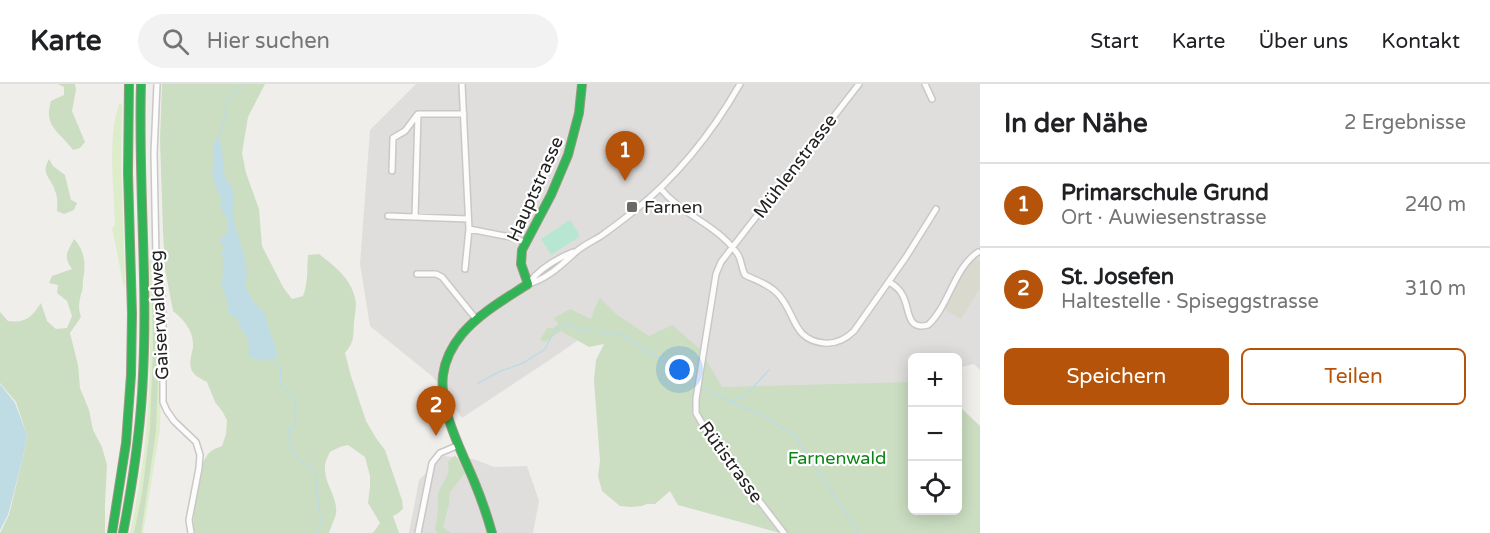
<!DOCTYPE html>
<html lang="de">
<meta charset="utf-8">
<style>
:root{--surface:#fff;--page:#f2f2f2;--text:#202124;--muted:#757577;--line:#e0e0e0;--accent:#b45309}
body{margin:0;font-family:"Varela Round",sans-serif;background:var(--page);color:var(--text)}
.controls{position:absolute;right:18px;bottom:18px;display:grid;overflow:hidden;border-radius:9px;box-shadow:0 3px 15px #0003}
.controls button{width:54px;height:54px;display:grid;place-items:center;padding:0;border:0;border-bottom:2px solid var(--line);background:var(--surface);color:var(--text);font:30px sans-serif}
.you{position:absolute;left:680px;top:286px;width:21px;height:21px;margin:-15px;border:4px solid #fff;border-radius:50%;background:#1a73e8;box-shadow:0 0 0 9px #1a73e833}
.badge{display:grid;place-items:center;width:39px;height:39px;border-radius:50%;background:var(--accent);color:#fff;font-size:20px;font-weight:700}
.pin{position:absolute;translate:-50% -50px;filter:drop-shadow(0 2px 3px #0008)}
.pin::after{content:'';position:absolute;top:32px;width:21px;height:18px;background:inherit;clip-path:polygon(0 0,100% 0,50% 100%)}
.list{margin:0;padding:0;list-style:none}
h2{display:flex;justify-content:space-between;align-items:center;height:78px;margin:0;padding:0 24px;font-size:26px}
h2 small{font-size:20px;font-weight:400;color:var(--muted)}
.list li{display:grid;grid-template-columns:39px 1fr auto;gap:18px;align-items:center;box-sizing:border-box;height:84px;padding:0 24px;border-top:2px solid var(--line)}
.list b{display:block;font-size:22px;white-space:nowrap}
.list p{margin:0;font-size:20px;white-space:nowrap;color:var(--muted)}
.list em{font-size:20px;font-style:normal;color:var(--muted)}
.actions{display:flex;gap:12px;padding:18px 24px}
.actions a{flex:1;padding:14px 0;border:2px solid var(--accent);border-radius:9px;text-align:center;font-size:21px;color:var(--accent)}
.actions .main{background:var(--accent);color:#fff}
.icon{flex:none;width:33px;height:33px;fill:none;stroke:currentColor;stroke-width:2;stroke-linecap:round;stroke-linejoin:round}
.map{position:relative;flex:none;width:980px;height:449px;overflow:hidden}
header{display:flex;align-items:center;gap:36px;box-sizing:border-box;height:84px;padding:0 30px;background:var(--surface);border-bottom:2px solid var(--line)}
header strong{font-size:28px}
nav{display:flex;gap:33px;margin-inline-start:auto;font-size:21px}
.search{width:420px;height:54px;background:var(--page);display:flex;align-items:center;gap:15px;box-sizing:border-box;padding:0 21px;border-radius:33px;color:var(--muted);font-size:22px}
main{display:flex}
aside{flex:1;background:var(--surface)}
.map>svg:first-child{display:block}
.residential{fill:#dfdedc}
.construction{fill:#d9d9cd}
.grass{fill:#ddeccb}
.forest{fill:#cbdec1}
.pitch{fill:#b7e6d2}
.water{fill:#bfdbe3}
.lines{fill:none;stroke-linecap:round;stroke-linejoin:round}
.stream{stroke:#bfdbe3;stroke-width:1.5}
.street-casing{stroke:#c9c8c7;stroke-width:8}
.fast-casing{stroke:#999a82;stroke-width:10}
.street{stroke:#fdfcfc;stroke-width:5}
.fast{stroke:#30b455;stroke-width:8}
.poi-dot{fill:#6a6968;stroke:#fff;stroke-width:2}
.labels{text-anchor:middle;stroke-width:4.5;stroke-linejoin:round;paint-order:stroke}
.street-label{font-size:18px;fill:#222;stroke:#fff}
.poi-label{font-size:18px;fill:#222;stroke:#fff;text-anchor:start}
.park-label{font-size:18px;fill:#0c8416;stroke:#fff}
</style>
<header>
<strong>Karte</strong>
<div class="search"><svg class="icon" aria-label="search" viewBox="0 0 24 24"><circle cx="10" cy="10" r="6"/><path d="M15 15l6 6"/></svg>Hier suchen</div>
<nav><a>Start</a><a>Karte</a><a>Über uns</a><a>Kontakt</a></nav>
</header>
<main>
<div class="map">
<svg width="980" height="449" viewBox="0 0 980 449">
<rect width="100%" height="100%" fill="#f0eeeb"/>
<path class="residential" d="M416,0H980V286L974,280L958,284V274H912V297L873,321L719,308L609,234L560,269L462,334L433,293L370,242L360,180L370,46Z
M443,372L474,375L494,383L527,382L539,417L533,449H409L419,396Z"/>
<path class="construction" d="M973,173L980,177V204L961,235L942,224Z"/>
<path class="grass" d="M119,20H122L121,73L125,202L124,203L112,144L115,141C114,103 107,56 119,20Z
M149,175H154L160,209L161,310L160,345L143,449H130C137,416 143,383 146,349C152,291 150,233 149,175Z"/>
<path class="forest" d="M58,0H75L76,6L72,27L85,58L80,64L73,66C60,48 43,43 51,17L64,11V3Z
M162,0H265L248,33L242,69L246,89L259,125L262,162L283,203L292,215L303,212C308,201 307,183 308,171L319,170C333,181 351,194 355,214C357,221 355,230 354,238C353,252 355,257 345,269L351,292L366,337L376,354L385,366L402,416L403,425L397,430L393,432L399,449H373L380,439L368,419L370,403V392L365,373L348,361L340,363L330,368C327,374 324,380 325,387C326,402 338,414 336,430C334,436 331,443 329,449H193C193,430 196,383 209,369C213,365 217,364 222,362L226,350L227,336L222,327L215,318L207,298C195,292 188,288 191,273C191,271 193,265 193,263C194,247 184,236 173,227L165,185L163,147L160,56Z
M49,75L53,82L65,91L71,116L77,119L74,126L64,130L57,127C57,120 58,113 55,107C51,93 40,91 49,75Z
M74,155C85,167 86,180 83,196C83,200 83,206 81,210C79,219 78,224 81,233L70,249L78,281L80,304L89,326L93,346L102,363L107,381L105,421V449H0L9,431L23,373L27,351L16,318L0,299V228L8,237C26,239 31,234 41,219L47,237L56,245L67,244L72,232L67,217L57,209L58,201L49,199L52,192L72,185C63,171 67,169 74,155Z
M154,197L155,198L158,211L159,265L156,347L141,449H134L142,410L150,344L153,266L152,211Z
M600,214L616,230L649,252L672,241L700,265L722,303L912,298V426H958V321L980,342V449H780L678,421L670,407L655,420H647L642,422L631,423L620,422L602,407L598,392L600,377L594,297L596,276L604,260L589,263L561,247L545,258L540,256L547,244H553L558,240L554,234L570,225L591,235L595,223Z
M455,371L465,389L450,408L449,420L443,443L451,449H437L435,445C436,439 438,432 438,425C439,420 437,415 438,410C442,397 451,393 448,378Z"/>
<path class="pitch" d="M570,136L580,152L551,171L541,155Z"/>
<path class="water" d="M215,56L221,58L225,94C239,106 231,123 234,138C239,159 251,180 245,202L253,217L265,229L271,253L274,257L277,270L279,273C266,276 260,280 248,271L250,265L247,260V252L242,247L237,234L230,232V229L228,228L227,216L220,197L224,194C220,186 226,177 221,169L225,165L219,156L228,147V137L219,121L222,118C219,109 213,100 212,90C212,87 213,84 213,81C214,72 212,64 215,56Z
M0,300L15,319L27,351L23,373L8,431L0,446Z"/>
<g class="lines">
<path class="stream" d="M218,57L226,28L225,18L243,0
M273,274L276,282L281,285L280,299L294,314L296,323L295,343L294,344H289C286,350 289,352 290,358C296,383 301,373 315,387L320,435V441L318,449
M478,299L501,287L523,279L536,271L545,265L555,246L566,239L581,246L621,250L694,297
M702,302L710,308L766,333L794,351L859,449
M731,317L745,312L769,286"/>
<defs>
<path id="street" d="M157,0L154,69L156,173L162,210L163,236V318L167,327L174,337L196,358L200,371L199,384L189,436L191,449
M462,0L469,145L465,185
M925,0L932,15
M418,30H464
M392,87L393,54L405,47L417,31
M660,104C683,132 715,139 737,169C742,176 741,184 745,191C757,197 769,200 778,210C796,229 792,256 824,259C836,260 846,255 854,247L906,173L936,125
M388,132L468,135
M415,133L418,30
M469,145L515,154L524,158
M417,190H436L442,193L476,235
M889,198C895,202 900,205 903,212C910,225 906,247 928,241C949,222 954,184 978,168
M528,200C548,195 562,180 577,167C584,161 593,157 601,152C612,144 623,136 634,127C678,92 712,49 740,0
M528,200C539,185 556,175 573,168
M418,449L432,379L440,369L459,361
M784,449L710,353L696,329V315L716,190L721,178L859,0"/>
<path id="fast" d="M112,449L126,359L131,291L132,230L128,89L129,0
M123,449C133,397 141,344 143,291C148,194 138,97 141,0
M492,449C487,431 481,414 474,397C461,366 439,325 443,291C445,276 452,262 462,250C480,229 505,215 528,200L521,180L522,166L551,111L568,71L579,29L582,0"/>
</defs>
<use href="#street" class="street-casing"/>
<use href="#fast" class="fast-casing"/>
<use href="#street" class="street"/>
<use href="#fast" class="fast"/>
</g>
<rect class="poi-dot" x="626" y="117" width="12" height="12" rx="3"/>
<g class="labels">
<g class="street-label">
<text transform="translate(795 82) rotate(-53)" y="6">Mühlenstrasse</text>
<text transform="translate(535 105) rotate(-66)" y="6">Hauptstrasse</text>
<text transform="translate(159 231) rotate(-93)" y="6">Gaiserwaldweg</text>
<text transform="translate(731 378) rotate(54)" y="6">Rütistrasse</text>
</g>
<g class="poi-label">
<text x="644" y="129">Farnen</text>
</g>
<g class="park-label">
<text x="837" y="380">Farnenwald</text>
</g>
</g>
</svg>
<div class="controls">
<button>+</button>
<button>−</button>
<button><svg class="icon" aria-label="locate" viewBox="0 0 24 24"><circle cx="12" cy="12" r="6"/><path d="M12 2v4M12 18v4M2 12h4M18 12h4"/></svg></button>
</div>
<div class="you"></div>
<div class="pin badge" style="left:625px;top:97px">1</div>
<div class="pin badge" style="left:436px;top:352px">2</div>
</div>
<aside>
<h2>In der Nähe<small>2 Ergebnisse</small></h2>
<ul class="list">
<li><span class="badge">1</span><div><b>Primarschule Grund</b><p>Ort · Auwiesenstrasse</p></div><em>240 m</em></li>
<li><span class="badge">2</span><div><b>St. Josefen</b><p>Haltestelle · Spiseggstrasse</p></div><em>310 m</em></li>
</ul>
<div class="actions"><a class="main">Speichern</a><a>Teilen</a></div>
</aside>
</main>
